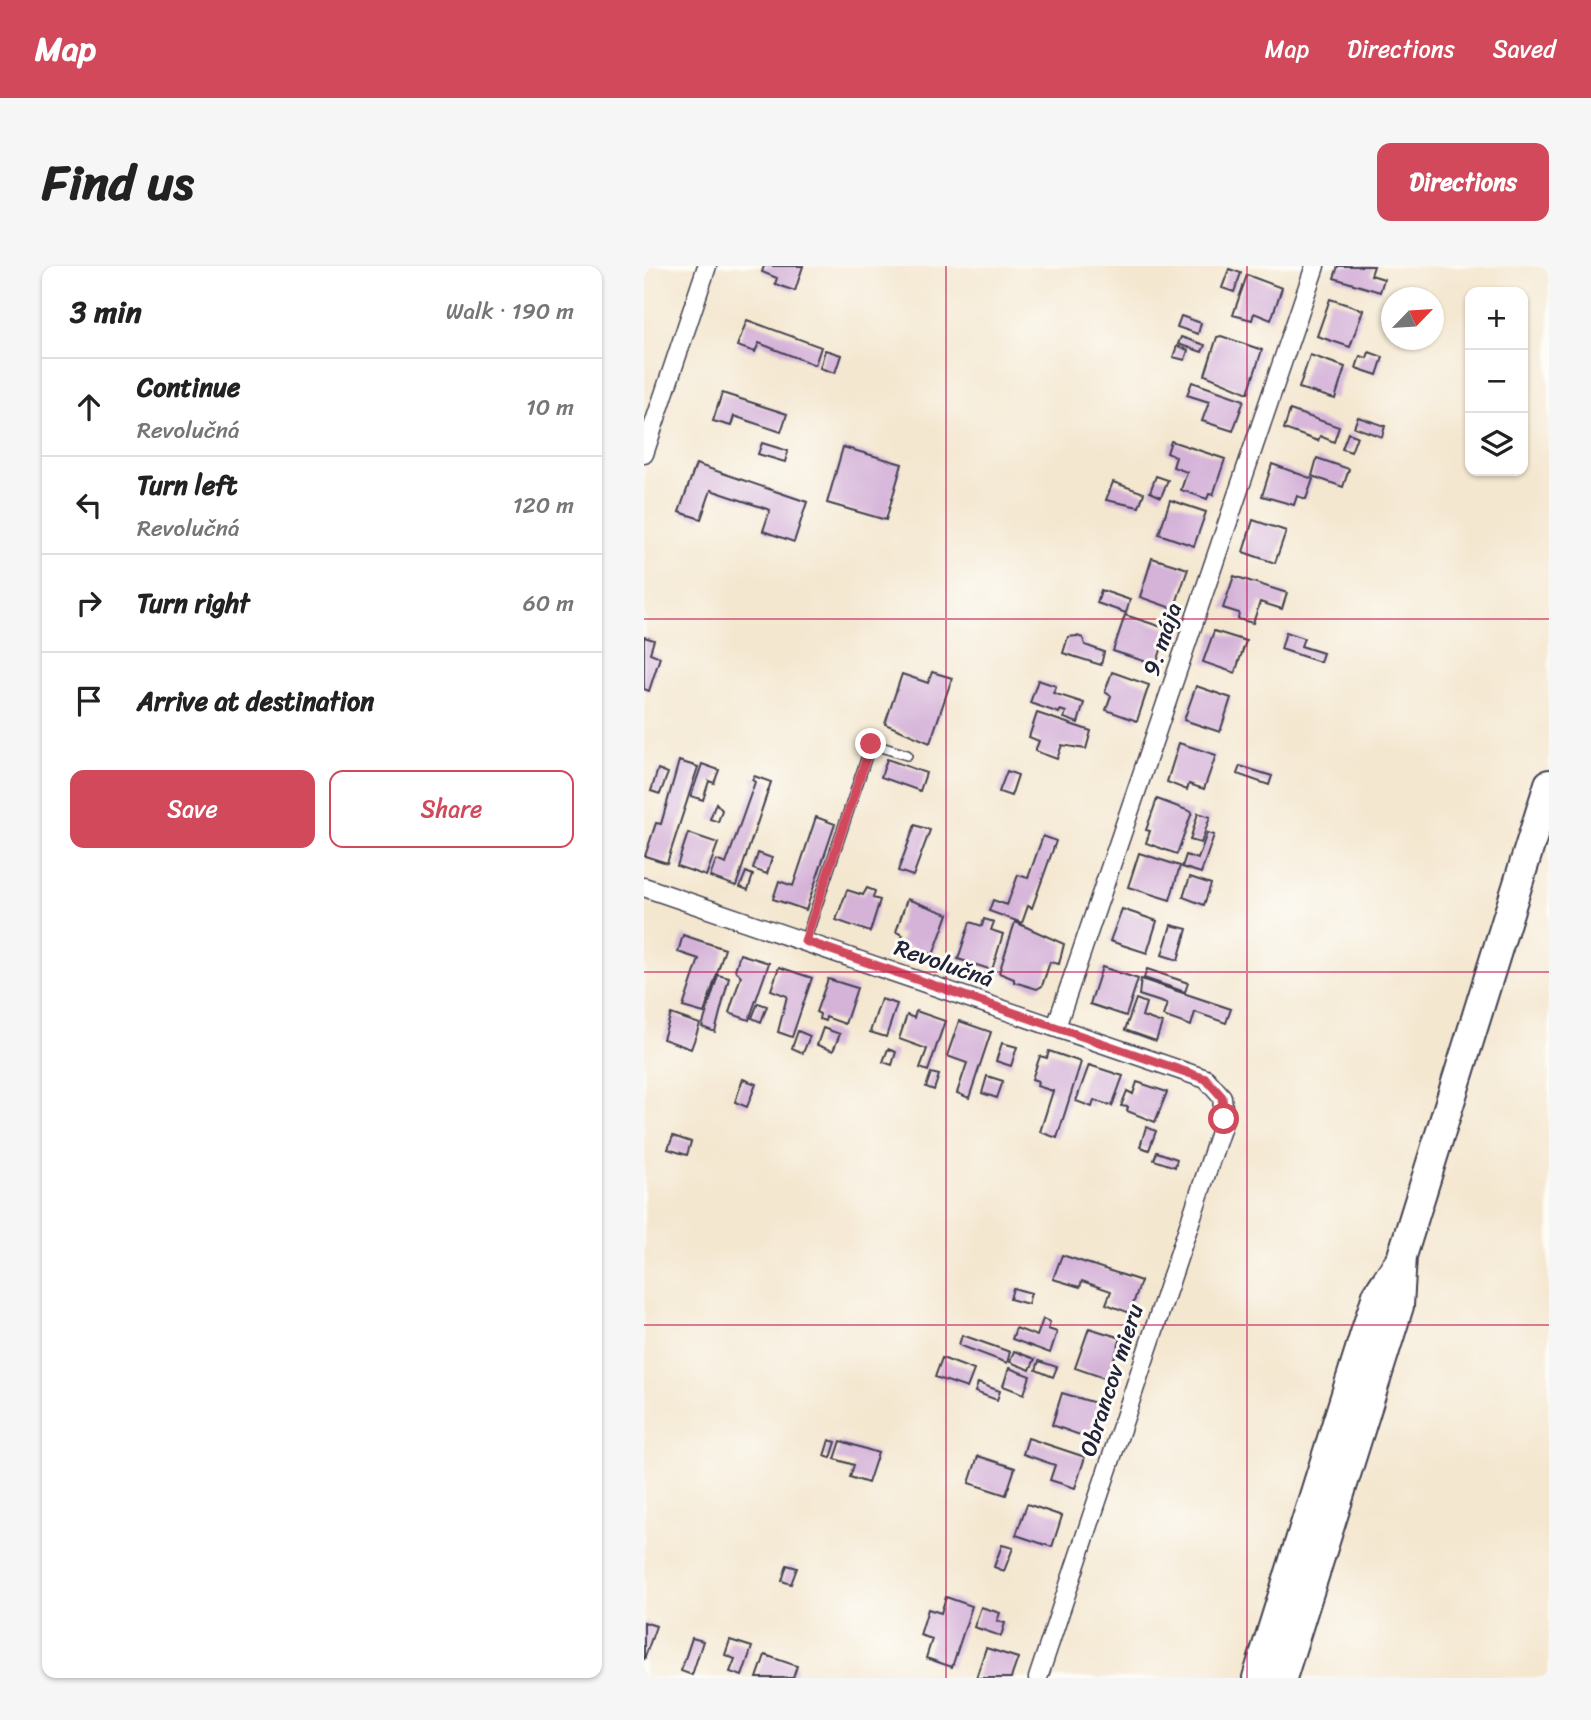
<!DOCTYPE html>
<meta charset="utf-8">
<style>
:root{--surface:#fff;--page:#f6f6f6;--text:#222;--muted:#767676;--line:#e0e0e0;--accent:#d1495b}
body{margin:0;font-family:Sriracha,sans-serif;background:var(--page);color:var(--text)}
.controls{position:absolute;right:21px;top:21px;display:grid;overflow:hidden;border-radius:14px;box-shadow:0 2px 5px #0004}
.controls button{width:63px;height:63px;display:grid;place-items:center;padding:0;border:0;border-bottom:2px solid var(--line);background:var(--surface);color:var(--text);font:35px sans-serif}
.compass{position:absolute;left:737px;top:21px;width:63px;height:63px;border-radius:50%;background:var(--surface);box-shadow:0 2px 5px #0004;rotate:65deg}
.stop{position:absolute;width:21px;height:21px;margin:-16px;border:5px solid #d1495b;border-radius:50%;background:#fff}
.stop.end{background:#d1495b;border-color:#fff;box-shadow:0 2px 7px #0008}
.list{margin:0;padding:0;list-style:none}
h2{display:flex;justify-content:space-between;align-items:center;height:91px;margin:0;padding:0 28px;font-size:30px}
h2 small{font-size:23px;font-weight:400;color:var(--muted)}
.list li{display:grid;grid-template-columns:46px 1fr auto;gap:21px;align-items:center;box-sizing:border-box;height:98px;padding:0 28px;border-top:2px solid var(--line)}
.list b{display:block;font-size:26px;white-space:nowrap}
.list p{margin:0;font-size:23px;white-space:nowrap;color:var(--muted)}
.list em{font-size:23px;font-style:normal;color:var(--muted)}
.actions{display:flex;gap:14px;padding:21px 28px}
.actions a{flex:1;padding:16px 0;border:2px solid var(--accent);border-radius:14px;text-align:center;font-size:24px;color:var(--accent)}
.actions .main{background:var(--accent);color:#fff}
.icon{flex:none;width:38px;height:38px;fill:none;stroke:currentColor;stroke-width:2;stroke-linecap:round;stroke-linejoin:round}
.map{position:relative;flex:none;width:905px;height:1412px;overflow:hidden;border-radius:14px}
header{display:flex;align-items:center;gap:42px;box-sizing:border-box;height:98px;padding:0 35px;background:var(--accent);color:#fff}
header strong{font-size:33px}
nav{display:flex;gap:38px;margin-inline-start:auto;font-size:24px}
.intro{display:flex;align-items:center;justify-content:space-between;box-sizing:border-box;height:168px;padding:0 42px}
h1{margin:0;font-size:49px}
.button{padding:18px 32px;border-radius:14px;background:var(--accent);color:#fff;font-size:24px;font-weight:700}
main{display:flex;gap:42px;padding:0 42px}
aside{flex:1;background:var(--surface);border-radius:14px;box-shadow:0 2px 5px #0004}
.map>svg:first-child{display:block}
.building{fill:#d5b3d9}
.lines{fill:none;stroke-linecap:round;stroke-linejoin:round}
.lane-casing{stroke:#424051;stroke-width:12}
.street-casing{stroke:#424051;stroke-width:21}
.primary-casing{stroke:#424051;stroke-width:32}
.lane{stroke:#fff;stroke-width:9}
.street{stroke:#fff;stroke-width:18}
.primary{stroke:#fff;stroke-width:28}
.route{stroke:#d1495b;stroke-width:9}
.grid{fill:none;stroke:#c2185b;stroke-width:2;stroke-opacity:0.55}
.labels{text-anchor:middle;stroke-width:6;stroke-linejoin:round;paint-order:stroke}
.street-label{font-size:23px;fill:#22223b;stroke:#fdfcf7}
</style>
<header>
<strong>Map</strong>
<nav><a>Map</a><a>Directions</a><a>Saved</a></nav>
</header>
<div class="intro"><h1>Find us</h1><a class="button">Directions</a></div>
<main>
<aside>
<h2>3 min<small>Walk · 190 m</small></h2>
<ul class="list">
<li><svg class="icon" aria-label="ahead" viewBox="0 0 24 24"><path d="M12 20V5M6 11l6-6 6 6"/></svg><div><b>Continue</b><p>Revolučná</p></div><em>10 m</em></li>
<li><svg class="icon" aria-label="left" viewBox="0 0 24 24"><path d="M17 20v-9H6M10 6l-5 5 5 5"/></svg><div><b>Turn left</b><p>Revolučná</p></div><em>120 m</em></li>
<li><svg class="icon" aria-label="right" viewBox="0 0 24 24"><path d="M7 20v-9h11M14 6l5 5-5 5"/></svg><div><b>Turn right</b></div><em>60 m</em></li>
<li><svg class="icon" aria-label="arrive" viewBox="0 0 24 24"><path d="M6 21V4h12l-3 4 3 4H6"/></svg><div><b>Arrive at destination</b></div></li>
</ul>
<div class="actions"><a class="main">Save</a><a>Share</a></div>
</aside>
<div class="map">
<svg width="905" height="1412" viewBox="0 0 905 1412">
<rect width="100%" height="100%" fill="#fdfcf7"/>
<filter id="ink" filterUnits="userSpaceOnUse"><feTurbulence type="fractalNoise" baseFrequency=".0143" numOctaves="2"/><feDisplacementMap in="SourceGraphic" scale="14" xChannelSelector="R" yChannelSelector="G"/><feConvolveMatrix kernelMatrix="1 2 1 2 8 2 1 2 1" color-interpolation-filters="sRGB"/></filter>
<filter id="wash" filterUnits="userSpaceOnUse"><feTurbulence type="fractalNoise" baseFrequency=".00686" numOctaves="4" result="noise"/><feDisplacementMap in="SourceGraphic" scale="28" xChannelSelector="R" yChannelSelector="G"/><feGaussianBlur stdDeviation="1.57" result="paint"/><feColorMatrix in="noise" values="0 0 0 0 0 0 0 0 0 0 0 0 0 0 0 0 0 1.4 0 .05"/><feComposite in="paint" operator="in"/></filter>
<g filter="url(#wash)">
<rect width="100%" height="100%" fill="#f4e7d0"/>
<g id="blocks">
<path class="building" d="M120,0H159L151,25L131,18L133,12L118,6Z
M694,0H730L727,9L740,13L736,26L690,12Z
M585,3L597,7L590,26L578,22Z
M603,9L638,22L627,54L610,47L608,54L589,49Z
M686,33L719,44L706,81L673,70Z
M537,50L557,57L554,68L533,61Z
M103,54L177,81L171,99L115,77L111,86L93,80Z
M577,70L618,84L604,127L561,109L573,71Z
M537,71L561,79L558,86L534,78Z
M533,80L544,84L541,94L529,91Z
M181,84L197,89L191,107L176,102Z
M725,86L739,91L733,109L712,102L716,90L723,92Z
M666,89L701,101L691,133L655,122Z
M548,116L600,134L589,165L558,155L565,136L543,129Z
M78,127L143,148L137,166L90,150L87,160L69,155Z
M646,144L695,161L690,176L676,170L674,175L640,163Z
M714,151L741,160L738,171L710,161Z
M704,167L713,170L707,186L698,183Z
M527,175L581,193L569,229L565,228L563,233L537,224L543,206L529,201L532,191L523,187Z
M118,177L144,185L141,196L114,188Z
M199,181L258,198L242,254L183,237Z
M673,192L705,203L699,221L668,210Z
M52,198L163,236L150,276L119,265L126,244L67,224L57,253L35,246Z
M628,198L669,213L662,233L653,230L650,239L618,230Z
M512,210L524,214L517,231L506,226Z
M469,216L500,227L495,241L462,234Z
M526,234L562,246L550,280L515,268Z
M609,254L642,265L631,297L599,286Z
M508,292L544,303L530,343L496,331Z
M590,310L643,327L638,343L616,336L609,357L594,353L595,347L579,342Z
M457,324L486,334L482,347L453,337Z
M481,349L524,363L512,399L469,385Z
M570,365L602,375L591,407L559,396Z
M642,366L660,372L657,380L679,387L676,396L637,383Z
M433,370L439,372L441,379L460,386L457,399L419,387L424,371Z
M0,371L10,374L6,387L16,391L5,425L0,423Z
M288,406L308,412L286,477L241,458L258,408L284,417Z
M468,406L505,419L493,455L462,444L467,430L461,426Z
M394,414L412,420L409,427L440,437L434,457L420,452L422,446L416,444L415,447L386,437Z
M552,420L587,432L576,466L540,454Z
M393,447L447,465L442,483L418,479L413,493L391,485L395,475L385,471Z
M535,477L572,489L560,523L545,518L543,524L523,516Z
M243,493L282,507L276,525L237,511Z
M35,495L54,501L23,597L1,590L12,557L17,558Z
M58,498L75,504L70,517L65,515L59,534L47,530Z
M596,500L628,510L625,519L593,508Z
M14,503L24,507L16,528L7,525Z
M363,505L374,509L367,530L355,526Z
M110,510L127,516L92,620L66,611L72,594L82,598L111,516L108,514Z
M513,533L548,546L533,588L502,577L506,565L502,564Z
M72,537L78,544L74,556L66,553Z
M554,547L566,551L557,577L546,574Z
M172,551L191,558L162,644L129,633L135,615L149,620Z
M271,559L286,564L269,610L254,605Z
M44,567L74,577L62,610L33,600Z
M563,567L570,569L557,607L538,601L542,589L554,593Z
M399,570L412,575L388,642L384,640L378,657L345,645L349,634L363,639L374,609L384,612Z
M114,587L128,592L123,608L109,603Z
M495,587L536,600L526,634L484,621Z
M102,606L109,609L104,624L96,621Z
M546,611L567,618L560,639L539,631Z
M223,622L231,625L229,632L236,634L226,666L192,654L203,624L219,629Z
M263,633L304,648L289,689L256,677L259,669L252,666Z
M478,643L513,655L503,687L466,675Z
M340,653L350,656L347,664L359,668L348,704L314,693L326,656L338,660Z
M371,656L420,678L415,698L406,696L398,720L393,723L370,716V713L355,707Z
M527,659L543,663L534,694L518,689Z
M39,669L81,683L60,747L39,741L55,693L34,686Z
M96,688L125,697L105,754L85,747L97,710L91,704Z
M135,701L168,712L148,771L134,766L143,730L127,724Z
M458,701L494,713L482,750L446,738Z
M503,703L544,717L541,726L500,712Z
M74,709L85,712L71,766L58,761Z
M184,713L213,722L201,758L182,751L181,755L175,753L176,748L172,746Z
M497,713L587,743L582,757L551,746L547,760L519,750L523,738L495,729Z
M237,733L253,738L242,771L226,766Z
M492,733L502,737L498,750L518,757L512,775L481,764Z
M114,737L123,740L117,756L108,752Z
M272,745L301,755L284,805L276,802L283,783L255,773L263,749L270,752Z
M27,748L56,758L47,783L19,773Z
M315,755L347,766L325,832L313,827L323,797L303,790Z
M179,762L196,768L189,785L173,779Z
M154,765L166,770L159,787L148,782Z
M358,777L373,781L367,800L352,795Z
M244,783L252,786L248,799L239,796Z
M405,785L437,796L413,872L396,866L409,825L393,820L394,815L388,813L396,790L403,792Z
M445,799L479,810L468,840L450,834L448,841L432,835Z
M287,807L295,809L290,824L282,821Z
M343,810L359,815L353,832L338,827Z
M99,813L112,818L103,841L91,836Z
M493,816L523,826L511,856L483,845L484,841L477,840L483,825L489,828Z
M502,861L512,865L505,884L496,881Z
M29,870L47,876L43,889L24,883Z
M513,886L533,893L531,901L510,894Z
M418,989L497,1015L486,1047L462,1038L467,1025L438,1015L436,1021L409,1013Z
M369,1022L387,1027L384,1038L366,1033Z
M399,1053L406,1056L404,1063L413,1066L406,1087L368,1073L372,1062L393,1070Z
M445,1062L477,1072L463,1113L431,1102Z
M318,1069L366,1086L363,1097L315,1079Z
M370,1085L391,1093L386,1104L366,1096Z
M298,1092L330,1104L323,1122L291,1111Z
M395,1095L413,1101L409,1111L392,1104Z
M365,1102L386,1110L380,1128L359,1120Z
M334,1117L356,1125L353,1134L331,1126Z
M418,1127L455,1138L444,1172L408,1159Z
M384,1172L441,1191L431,1222L406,1214L411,1199L379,1188Z
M185,1174L192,1176L187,1192L180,1190Z
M197,1175L234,1187L224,1217L206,1211L210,1199L191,1193Z
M334,1190L371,1202L362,1229L325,1217Z
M383,1238L418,1250L408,1281L372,1269Z
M358,1279L369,1282L360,1305L350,1301Z
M143,1299L153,1302L147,1318L138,1315Z
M302,1331L328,1340L308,1401L282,1392L288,1373L276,1369L284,1343L297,1347Z
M337,1341L356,1347L353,1355L361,1357L357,1370L330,1361Z
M0,1356L12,1360L0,1394Z
M48,1372L59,1375L48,1409L37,1405Z
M86,1374L108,1381L98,1410L86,1406L91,1393L81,1389Z
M342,1382L374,1392L367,1412H332Z
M121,1389L153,1400L149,1412H113Z"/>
</g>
</g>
<g filter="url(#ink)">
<use href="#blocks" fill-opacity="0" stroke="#424051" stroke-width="2"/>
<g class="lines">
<defs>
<path id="lane" d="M161,675L227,478L263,489"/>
<path id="street" d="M0,188L63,0
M0,621L562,813L578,831L580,854L394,1412
M412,761L671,0"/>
<path id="primary" d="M613,1412L733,1029L757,993
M638,1412L755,1040L758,990L905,518"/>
</defs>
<use href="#lane" class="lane-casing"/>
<use href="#street" class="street-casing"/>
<use href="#primary" class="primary-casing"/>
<use href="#lane" class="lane"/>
<use href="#street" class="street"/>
<use href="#primary" class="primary"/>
</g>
</g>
<g class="lines" filter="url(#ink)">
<path class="route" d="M227,478L161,675L562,813L578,831L580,853"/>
</g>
<path class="grid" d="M302,0V1412M603,0V1412M0,353H905M0,706H905M0,1059H905"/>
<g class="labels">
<g class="street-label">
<text transform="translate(518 373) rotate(-71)" y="8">9. mája</text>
<text transform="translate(300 697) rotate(19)" y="8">Revolučná</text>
<text transform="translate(467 1114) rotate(-72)" y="8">Obrancov mieru</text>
</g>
</g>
</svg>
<div class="controls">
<button>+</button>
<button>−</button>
<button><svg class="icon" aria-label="layers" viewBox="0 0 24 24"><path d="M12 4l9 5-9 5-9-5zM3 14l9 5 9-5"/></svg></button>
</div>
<svg class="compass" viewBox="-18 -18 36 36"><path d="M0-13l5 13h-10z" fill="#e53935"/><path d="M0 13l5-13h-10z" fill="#767676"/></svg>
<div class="stop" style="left:580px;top:853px"></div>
<div class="stop end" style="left:227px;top:478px"></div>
</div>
</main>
